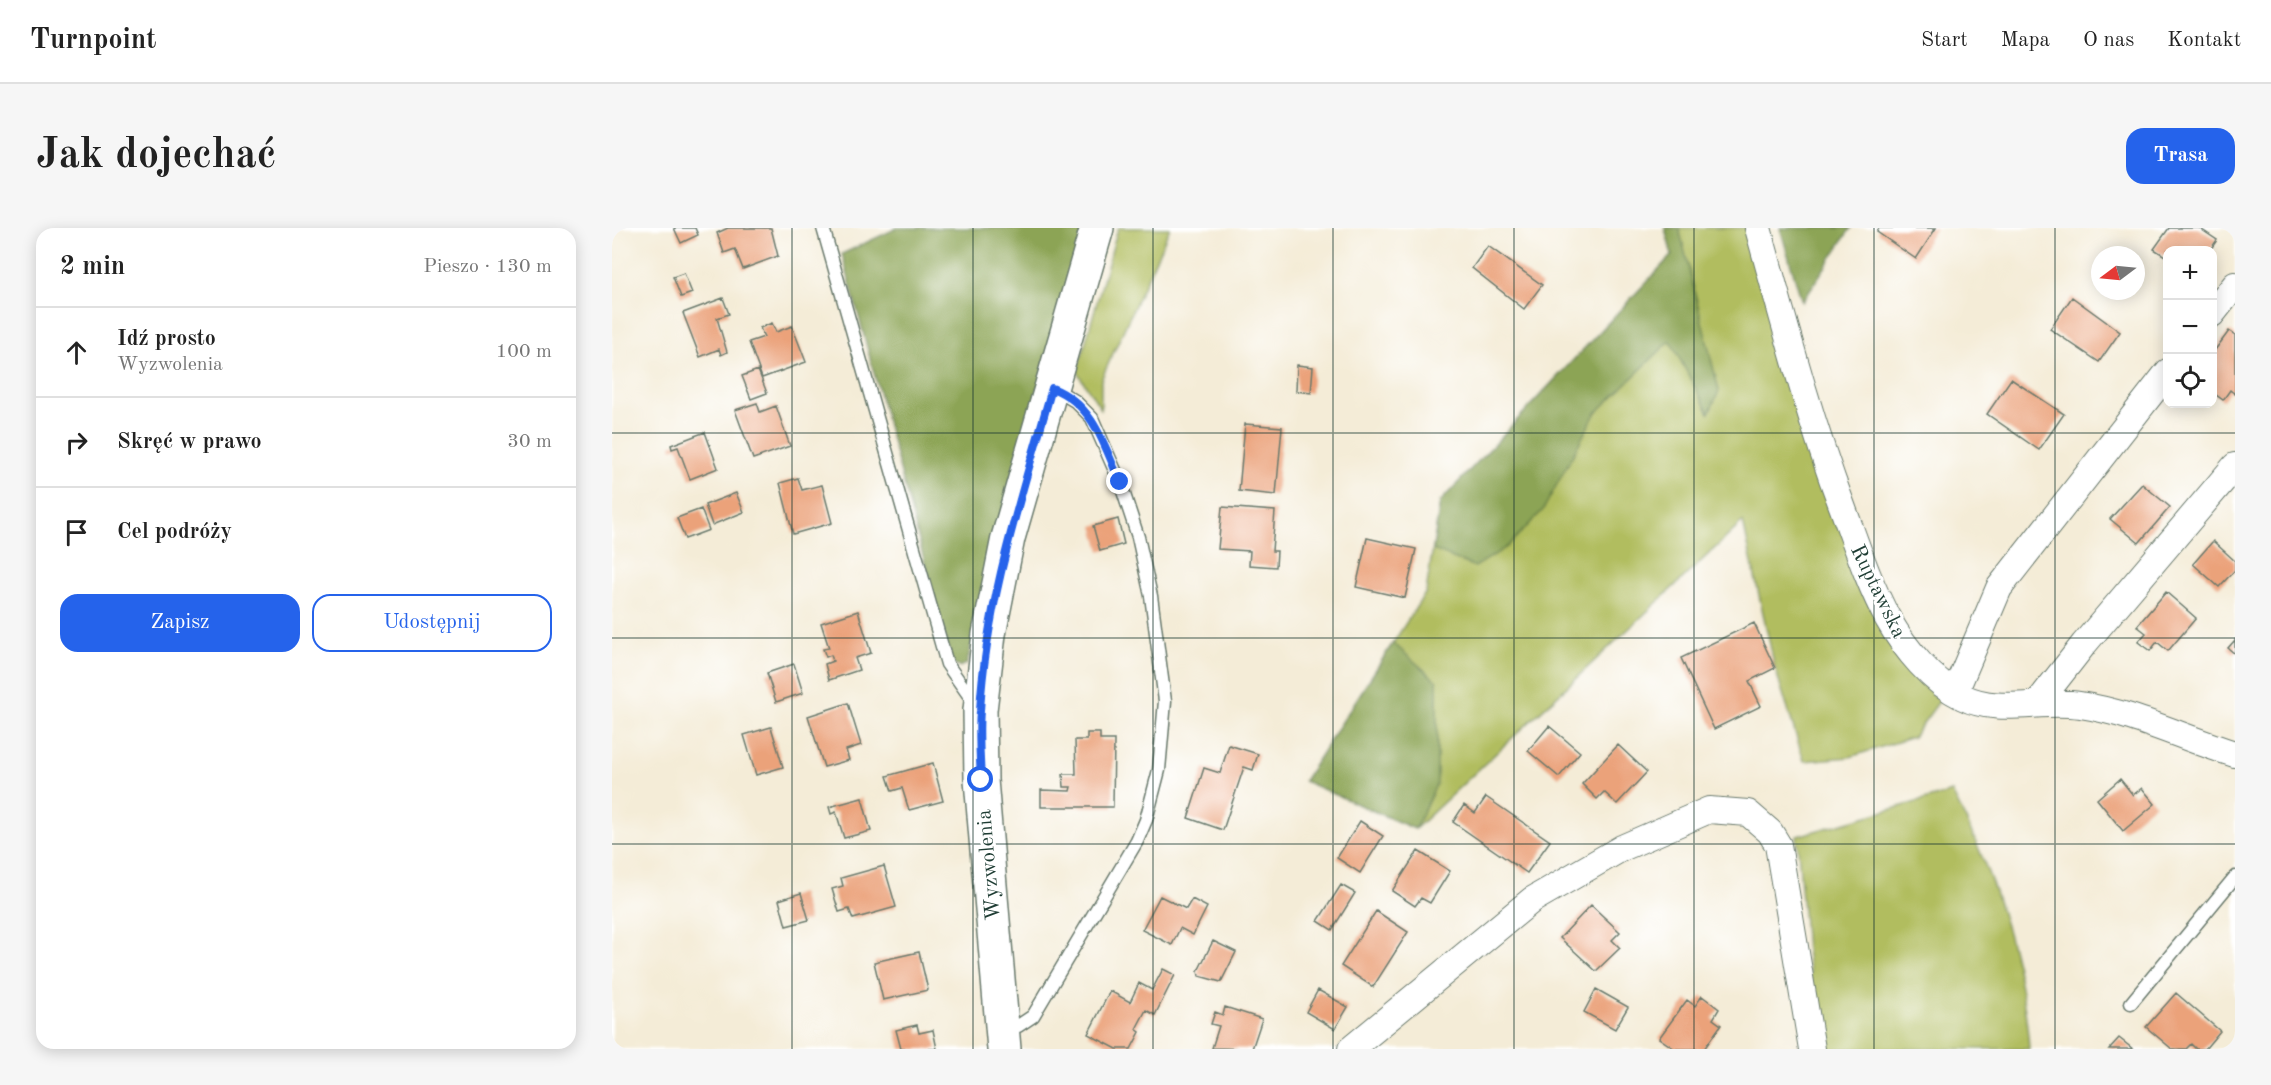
<!DOCTYPE html>
<html lang="pl">
<meta charset="utf-8">
<style>
:root{--surface:#fff;--page:#f6f6f6;--text:#222;--muted:#767676;--line:#e0e0e0;--accent:#2563eb}
body{margin:0;font-family:"Old Standard TT",serif;background:var(--page);color:var(--text)}
.controls{position:absolute;right:18px;top:18px;display:grid;overflow:hidden;border-radius:12px;box-shadow:0 3px 15px #0003}
.controls button{width:54px;height:54px;display:grid;place-items:center;padding:0;border:0;border-bottom:2px solid var(--line);background:var(--surface);color:var(--text);font:30px sans-serif}
.compass{position:absolute;left:1479px;top:18px;width:54px;height:54px;border-radius:50%;background:var(--surface);box-shadow:0 3px 15px #0003;rotate:254deg}
.stop{position:absolute;width:18px;height:18px;margin:-14px;border:4px solid #2563eb;border-radius:50%;background:#fff}
.stop.end{background:#2563eb;border-color:#fff;box-shadow:0 2px 6px #0008}
.list{margin:0;padding:0;list-style:none}
h2{display:flex;justify-content:space-between;align-items:center;height:78px;margin:0;padding:0 24px;font-size:26px}
h2 small{font-size:20px;font-weight:400;color:var(--muted)}
.list li{display:grid;grid-template-columns:39px 1fr auto;gap:18px;align-items:center;box-sizing:border-box;height:90px;padding:0 24px;border-top:2px solid var(--line)}
.list b{display:block;font-size:22px;white-space:nowrap}
.list p{margin:0;font-size:20px;white-space:nowrap;color:var(--muted)}
.list em{font-size:20px;font-style:normal;color:var(--muted)}
.actions{display:flex;gap:12px;padding:18px 24px}
.actions a{flex:1;padding:14px 0;border:2px solid var(--accent);border-radius:18px;text-align:center;font-size:21px;color:var(--accent)}
.actions .main{background:var(--accent);color:#fff}
.icon{flex:none;width:33px;height:33px;fill:none;stroke:currentColor;stroke-width:2;stroke-linecap:round;stroke-linejoin:round}
.map{position:relative;flex:none;width:1623px;height:821px;overflow:hidden;border-radius:18px}
header{display:flex;align-items:center;gap:36px;box-sizing:border-box;height:84px;padding:0 30px;background:var(--surface);border-bottom:2px solid var(--line)}
header strong{font-size:28px}
nav{display:flex;gap:33px;margin-inline-start:auto;font-size:21px}
.intro{display:flex;align-items:center;justify-content:space-between;box-sizing:border-box;height:144px;padding:0 36px}
h1{margin:0;font-size:42px}
.button{padding:15px 27px;border-radius:18px;background:var(--accent);color:#fff;font-size:21px;font-weight:700}
main{display:flex;gap:36px;padding:0 36px}
aside{flex:1;background:var(--surface);border-radius:18px;box-shadow:0 3px 15px #0003}
.map>svg:first-child{display:block}
.green{fill:#b1bd5e;stroke:#687d49;stroke-width:1.5}
.forest{fill:#8ca455;stroke:#567044;stroke-width:1.5}
.building{fill:#eba27a}
.lines{fill:none;stroke-linecap:round;stroke-linejoin:round}
.lane-casing{stroke:#6a7a6d;stroke-width:15}
.street-casing{stroke:#6a7a6d;stroke-width:28}
.secondary-casing{stroke:#6a7a6d;stroke-width:36}
.lane{stroke:#fff;stroke-width:12}
.street{stroke:#fff;stroke-width:26}
.secondary{stroke:#fff;stroke-width:33}
.route{stroke:#2563eb;stroke-width:8}
.grid{fill:none;stroke:#1f3d34;stroke-width:1.5;stroke-opacity:0.55}
.labels{text-anchor:middle;stroke-width:6;stroke-linejoin:round;paint-order:stroke}
.street-label{font-size:21px;fill:#1f3d34;stroke:#fff}
</style>
<header>
<strong>Turnpoint</strong>
<nav><a>Start</a><a>Mapa</a><a>O nas</a><a>Kontakt</a></nav>
</header>
<div class="intro"><h1>Jak dojechać</h1><a class="button">Trasa</a></div>
<main>
<aside>
<h2>2 min<small>Pieszo · 130 m</small></h2>
<ul class="list">
<li><svg class="icon" aria-label="ahead" viewBox="0 0 24 24"><path d="M12 20V5M6 11l6-6 6 6"/></svg><div><b>Idź prosto</b><p>Wyzwolenia</p></div><em>100 m</em></li>
<li><svg class="icon" aria-label="right" viewBox="0 0 24 24"><path d="M7 20v-9h11M14 6l5 5-5 5"/></svg><div><b>Skręć w prawo</b></div><em>30 m</em></li>
<li><svg class="icon" aria-label="arrive" viewBox="0 0 24 24"><path d="M6 21V4h12l-3 4 3 4H6"/></svg><div><b>Cel podróży</b></div></li>
</ul>
<div class="actions"><a class="main">Zapisz</a><a>Udostępnij</a></div>
</aside>
<div class="map">
<svg width="1623" height="821" viewBox="0 0 1623 821">
<rect width="100%" height="100%" fill="#fff"/>
<filter id="ink" filterUnits="userSpaceOnUse"><feTurbulence type="fractalNoise" baseFrequency=".0167" numOctaves="2"/><feDisplacementMap in="SourceGraphic" scale="12" xChannelSelector="R" yChannelSelector="G"/><feConvolveMatrix kernelMatrix="1 2 1 2 8 2 1 2 1" color-interpolation-filters="sRGB"/></filter>
<filter id="wash" filterUnits="userSpaceOnUse"><feTurbulence type="fractalNoise" baseFrequency=".008" numOctaves="4" result="noise"/><feDisplacementMap in="SourceGraphic" scale="24" xChannelSelector="R" yChannelSelector="G"/><feGaussianBlur stdDeviation="1.35" result="paint"/><feColorMatrix in="noise" values="0 0 0 0 0 0 0 0 0 0 0 0 0 0 0 0 0 1.4 0 .05"/><feComposite in="paint" operator="in"/></filter>
<g filter="url(#wash)">
<rect width="100%" height="100%" fill="#f4ecd7"/>
<path class="green" d="M506,0H558L489,152V181L465,144Z
M1053,0H1135L1292,435L1304,451L1328,472L1301,509L1238,529L1192,533L1163,440L1131,294L803,601L692,553L814,364L828,274L1060,27Z
M1340,564C1379,637 1412,738 1417,821H1209L1194,722L1185,608Z"/>
<path class="forest" d="M285,0H472L387,295L355,436L347,439L340,436L230,26Z
M1053,0H1067L1107,163L1097,185L1058,113L983,186L931,282L895,319L863,339L821,322L828,274L1060,27Z
M1168,0H1239L1190,74Z
M781,415L825,453V555L803,601L692,553Z"/>
<g id="blocks">
<path class="building" d="M62,0H83L86,7L69,15Z
M116,0H159L166,28L131,41L123,21L112,25L105,5Z
M1267,0H1324L1304,31L1265,4Z
M1557,0H1587L1605,12L1598,22H1556V30L1542,21Z
M876,18L930,57L912,81L860,40Z
M72,45L80,65L69,69L61,49Z
M1460,69L1508,104L1487,134L1438,101Z
M111,70L117,86L105,90L115,124L109,127L107,121L88,129L71,85Z
M160,95L164,104L180,98L194,134L150,150L137,114L152,109L148,100Z
M1617,103L1623,107V166L1618,162L1611,172L1600,164V126Z
M685,137L701,139L699,165L684,163Z
M146,142L155,165L139,171L130,148Z
M1399,151L1452,186L1427,222L1375,186Z
M145,175L148,184L164,178L178,218L141,231L123,182Z
M633,196L670,199L664,267L627,263Z
M93,204L106,240L78,251L66,219L60,221L59,217Z
M186,250L190,262L210,257L220,295L181,306L168,255Z
M1530,256L1558,279L1527,315L1498,291Z
M124,265L132,284L100,297L93,277Z
M610,279L663,283L660,323H665L664,339L637,337L638,323L606,321Z
M89,281L97,302L73,311L65,290Z
M506,291L512,316L488,323L481,298Z
M755,310L804,321L793,370L744,359Z
M1601,313L1623,333V342L1607,359L1581,336Z
M1554,364L1584,390L1556,423L1545,414L1538,423L1526,414L1534,405L1525,398Z
M246,383L259,425L243,430L247,442L217,452L213,436L221,433L219,427L214,429L211,421L217,420L209,395Z
M1142,395L1163,440L1137,453L1149,478L1102,501L1069,430Z
M1623,412V426L1616,420Z
M182,436L191,465L164,474L155,445Z
M236,475L249,517L234,522L237,532L212,539L196,488Z
M937,498L968,524L947,549L916,523Z
M159,499L171,539L144,547L132,507Z
M475,505H488V512H502L501,579H429V562L458,563L459,559H452L451,546H464L463,512H475Z
M617,517L646,526L641,542L632,539L611,602L576,590L592,540L608,545Z
M1006,517L1035,544L1005,576L992,564L985,571L970,556Z
M321,535L331,573L297,582L290,560L280,563L275,548Z
M1508,551L1521,567L1530,560L1543,576L1511,603L1485,571Z
M874,569L938,613L915,645L841,594L852,577L863,585Z
M250,570L259,603L232,610L224,584L219,586L217,579Z
M748,593L771,608L748,645L725,630Z
M806,623L838,643L818,675L809,670L803,678L780,663Z
M272,638L284,679L241,691L237,681L227,684L220,661L231,658L229,650Z
M729,657L743,665L720,702L706,693Z
M189,665L197,692L174,698L167,672Z
M548,668L574,681L580,671L595,679L581,707L568,700L560,717L530,702Z
M979,677L1008,704L1000,712L1008,720L984,743L948,710Z
M764,683L796,704L761,759L729,738Z
M601,713L624,724L609,754L587,748L586,743Z
M307,724L316,762L271,772L262,734Z
M551,741L563,747L543,787L534,782L524,801L528,804L519,821H505L476,806L498,763L518,774L527,755L540,762Z
M984,761L1016,779L1003,801L972,784Z
M706,762L736,779L723,801L694,784Z
M1564,765L1608,803L1593,821H1584L1579,816L1574,821H1560L1534,799Z
M1090,768L1107,781L1101,791L1109,797L1092,821H1063L1047,810L1075,772L1083,778Z
M613,779L650,791L640,821L600,820L607,798L599,796L603,784L611,787Z
M305,797L307,805L321,802L325,821H289L284,802Z
M1507,810L1521,821H1497Z"/>
</g>
</g>
<g filter="url(#ink)">
<use href="#blocks" fill-opacity="0" stroke="#6a7a6d" stroke-width="1.5"/>
<g class="lines">
<defs>
<path id="lane" d="M211,0L335,436L363,476
M1519,775L1623,649
M392,799L406,798L421,788L525,613L534,592L547,542L553,473L539,368L526,309L508,254L480,190L463,173L441,160"/>
<path id="street" d="M1146,0C1172,94 1196,187 1230,278C1244,316 1257,356 1276,391C1293,421 1320,454 1351,469C1387,487 1429,471 1468,477C1522,485 1571,510 1623,526
M1600,86L1623,57
M1343,464L1387,360L1556,144
M1425,476L1472,416L1623,238
M739,821L920,672L1010,620L1097,582L1136,585L1158,604L1166,617L1200,821"/>
<path id="secondary" d="M392,821L369,552L368,482L377,406L396,310L485,0"/>
</defs>
<use href="#lane" class="lane-casing"/>
<use href="#street" class="street-casing"/>
<use href="#secondary" class="secondary-casing"/>
<use href="#lane" class="lane"/>
<use href="#street" class="street"/>
<use href="#secondary" class="secondary"/>
</g>
</g>
<g class="lines" filter="url(#ink)">
<path class="route" d="M369,552C368,529 366,506 368,483C374,372 410,266 440,160C481,176 492,216 508,254"/>
</g>
<path class="grid" d="M180,0V821M361,0V821M541,0V821M721,0V821M902,0V821M1082,0V821M1262,0V821M1443,0V821M0,205H1623M0,410H1623M0,616H1623"/>
<g class="labels">
<g class="street-label">
<text transform="translate(1267 363) rotate(64)" y="7">Ruptawska</text>
<text transform="translate(376 637) rotate(-95)" y="7">Wyzwolenia</text>
</g>
</g>
</svg>
<div class="controls">
<button>+</button>
<button>−</button>
<button><svg class="icon" aria-label="locate" viewBox="0 0 24 24"><circle cx="12" cy="12" r="6"/><path d="M12 2v4M12 18v4M2 12h4M18 12h4"/></svg></button>
</div>
<svg class="compass" viewBox="-18 -18 36 36"><path d="M0-13l5 13h-10z" fill="#e53935"/><path d="M0 13l5-13h-10z" fill="#767676"/></svg>
<div class="stop" style="left:369px;top:552px"></div>
<div class="stop end" style="left:508px;top:254px"></div>
</div>
</main>
